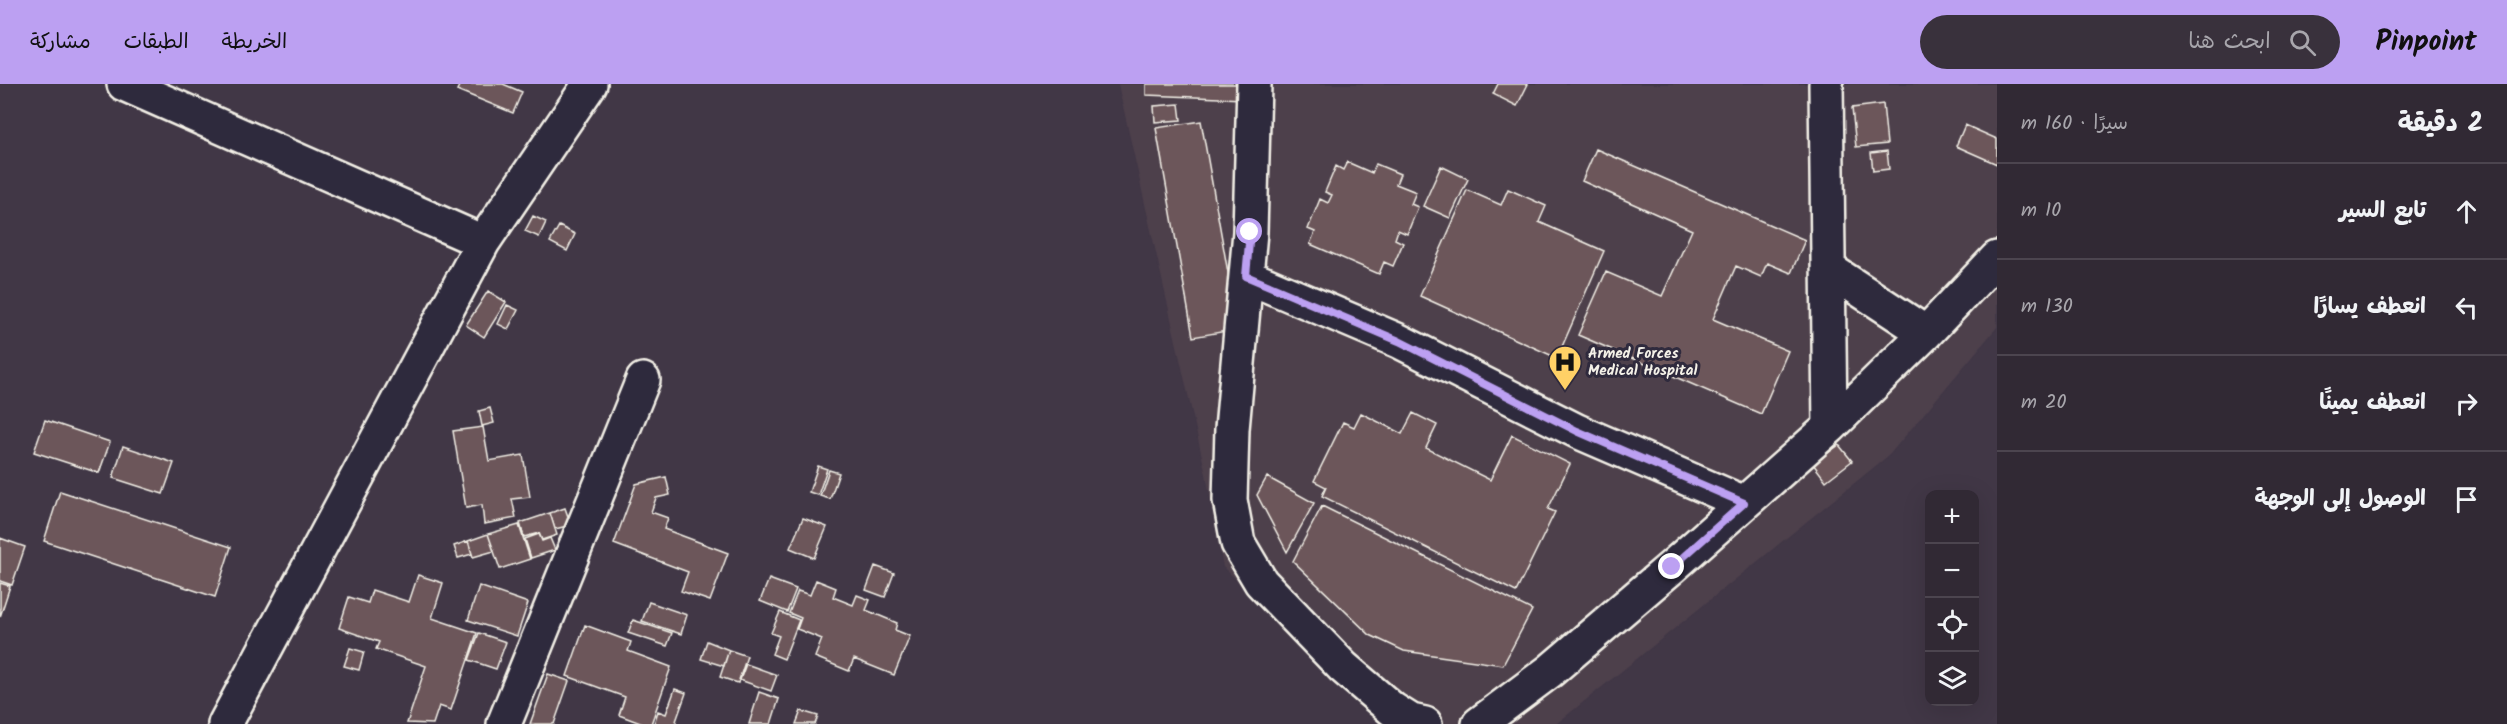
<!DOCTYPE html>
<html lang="ar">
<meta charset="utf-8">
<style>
:root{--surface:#312934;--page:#39313c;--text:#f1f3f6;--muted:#a8a6ac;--line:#4c454f;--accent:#bca0f2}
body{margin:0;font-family:Kalam,"Playpen Sans Arabic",sans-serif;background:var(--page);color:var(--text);direction:rtl}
.controls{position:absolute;right:18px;bottom:18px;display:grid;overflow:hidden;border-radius:12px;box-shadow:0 6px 24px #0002}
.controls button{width:54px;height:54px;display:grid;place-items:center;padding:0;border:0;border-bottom:2px solid var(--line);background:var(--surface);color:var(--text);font:30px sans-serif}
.stop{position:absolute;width:18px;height:18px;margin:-14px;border:4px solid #bca0f2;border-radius:50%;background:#fff}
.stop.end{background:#bca0f2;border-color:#fff;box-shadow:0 2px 6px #0008}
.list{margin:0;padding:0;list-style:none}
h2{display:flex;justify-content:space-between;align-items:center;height:78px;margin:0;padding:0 24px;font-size:26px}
h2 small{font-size:20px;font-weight:400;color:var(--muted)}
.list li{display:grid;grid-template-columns:39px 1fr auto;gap:18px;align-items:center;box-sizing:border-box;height:96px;padding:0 24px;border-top:2px solid var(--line)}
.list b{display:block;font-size:22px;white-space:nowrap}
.list em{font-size:20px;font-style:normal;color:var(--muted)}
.icon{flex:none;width:33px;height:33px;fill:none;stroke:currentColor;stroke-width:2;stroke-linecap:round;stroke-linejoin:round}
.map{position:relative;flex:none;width:1997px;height:640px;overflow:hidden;direction:ltr}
header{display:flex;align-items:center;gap:36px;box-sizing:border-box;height:84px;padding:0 30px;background:var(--accent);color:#111}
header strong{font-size:28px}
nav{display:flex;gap:33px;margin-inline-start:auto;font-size:21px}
.search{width:420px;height:54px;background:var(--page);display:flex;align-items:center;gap:15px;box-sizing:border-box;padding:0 21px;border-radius:33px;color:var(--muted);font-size:22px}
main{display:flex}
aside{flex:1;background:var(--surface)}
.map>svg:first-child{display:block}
.built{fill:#4e404c}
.building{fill:#6c565a;stroke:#f4f1e8;stroke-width:1.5}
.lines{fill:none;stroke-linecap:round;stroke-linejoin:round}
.minor-casing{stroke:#f4f1e8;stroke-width:38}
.minor{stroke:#2f2a3d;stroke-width:33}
.route{stroke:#bca0f2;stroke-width:8}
.labels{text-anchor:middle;stroke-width:6;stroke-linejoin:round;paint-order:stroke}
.poi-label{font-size:15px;font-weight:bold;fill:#f4f1e8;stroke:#2f2a3d;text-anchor:start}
</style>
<header>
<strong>Pinpoint</strong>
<div class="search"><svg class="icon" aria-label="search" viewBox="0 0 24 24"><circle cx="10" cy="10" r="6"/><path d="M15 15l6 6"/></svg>ابحث هنا</div>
<nav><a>الخريطة</a><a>الطبقات</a><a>مشاركة</a></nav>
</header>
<main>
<aside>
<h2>2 دقيقة<small>سيرًا · 160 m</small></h2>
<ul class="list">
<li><svg class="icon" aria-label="ahead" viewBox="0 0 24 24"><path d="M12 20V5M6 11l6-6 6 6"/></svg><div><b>تابع السير</b></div><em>10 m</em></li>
<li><svg class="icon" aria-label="left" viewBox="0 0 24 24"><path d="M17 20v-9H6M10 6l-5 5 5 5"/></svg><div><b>انعطف يسارًا</b></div><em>130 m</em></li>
<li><svg class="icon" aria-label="right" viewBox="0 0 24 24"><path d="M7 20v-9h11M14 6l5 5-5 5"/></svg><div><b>انعطف يمينًا</b></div><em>20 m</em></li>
<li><svg class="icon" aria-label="arrive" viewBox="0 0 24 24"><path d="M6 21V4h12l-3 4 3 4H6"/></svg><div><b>الوصول إلى الوجهة</b></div></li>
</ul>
</aside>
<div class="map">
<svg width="1997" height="640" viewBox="0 0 1997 640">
<rect width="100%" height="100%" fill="#413746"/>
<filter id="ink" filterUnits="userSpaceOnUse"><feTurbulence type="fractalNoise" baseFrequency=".0167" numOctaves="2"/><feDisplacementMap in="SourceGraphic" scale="12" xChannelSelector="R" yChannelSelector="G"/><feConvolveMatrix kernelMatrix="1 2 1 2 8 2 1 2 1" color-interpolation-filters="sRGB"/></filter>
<g filter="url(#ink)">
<path class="built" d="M1118,0H1997V243L1889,371L1556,640H1390L1223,483L1206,390Z"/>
<path class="building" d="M460,0H503L522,8L513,29L457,6Z
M1146,0H1244V15L1146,11Z
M1498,0H1528L1517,22L1493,10Z
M1179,20L1181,36L1155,38L1154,22Z
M1883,20L1887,60L1856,63L1852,24Z
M1201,37L1238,245L1193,253L1156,44Z
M1965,41L1997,55V80L1956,62Z
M1596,65L1805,156L1791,189L1767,179L1761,193L1736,182L1713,235L1788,267L1761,330L1578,251L1606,188L1662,212L1692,146L1582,97Z
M1887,67L1889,85L1873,87L1871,69Z
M1347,78L1372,89L1376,80L1400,90L1396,100L1416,108L1411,120L1418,123L1407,150L1398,146L1395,155L1403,159L1393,182L1384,178L1379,190L1310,160L1315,148L1308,145L1320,115L1328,119L1332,111L1325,108L1336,82L1343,86Z
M1441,82L1468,95L1450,134L1423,122Z
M1508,105L1546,122L1539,138L1604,167L1557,274L1420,212L1467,106L1501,121Z
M533,132L546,138L539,153L525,147Z
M559,142L575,150L567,167L550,158Z
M488,207L506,218L484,253L466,241Z
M507,221L518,226L508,245L498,240Z
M490,324L494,339L482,342L479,327Z
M1361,329L1402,350L1413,329L1437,341L1426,364L1490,396L1512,351L1570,380L1548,425L1555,428L1516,508L1322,412L1326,403L1314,397L1343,338L1354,343Z
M45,336L110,358L99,389L34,368Z
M483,343L489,377L523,371L530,413L512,415L516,434L484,440L482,421L466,424L453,347Z
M1839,361L1852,377L1826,397L1813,380Z
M123,362L174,379L163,410L113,394Z
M818,382L827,385L818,411L809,408Z
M829,386L839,389L830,415L820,412Z
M666,393L670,411L656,414L651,428L668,434L664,445L728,469L710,517L681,507L688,488L614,460L636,400Z
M1267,393L1314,419L1287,468L1257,411Z
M60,407L231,463L215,513L44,457Z
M1322,422L1532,526L1503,581L1404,567L1370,551L1293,477Z
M565,424L571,441L555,445L550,429Z
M550,429L557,451L542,456L539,449L524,453L520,439Z
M803,434L827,443L814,474L790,464Z
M519,441L530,475L500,485L488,450Z
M488,450L494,467L473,473L468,457Z
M539,450L542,457L550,454L555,466L531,474L525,455Z
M0,454L25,463L12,501L0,497Z
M468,457L472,470L458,474L454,462Z
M875,482L894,489L885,513L866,506Z
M418,491L443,499L432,534L477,549L451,626L439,622L433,640L407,639L426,582L376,565L379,558L339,544L349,513L368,519L372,506L409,518Z
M769,495L796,505L787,528L760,517Z
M816,496L836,504L833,513L853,521L857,511L870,516L866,526L897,539L895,546L910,552L894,591L854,575L849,587L815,573L822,555L797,545L801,534L789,529L798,507L810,511Z
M0,499L10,502L0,533Z
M479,502L528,519L517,552L468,536Z
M649,518L687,531L681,550L642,537Z
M780,528L799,536L784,575L772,570L779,552L771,549Z
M633,536L672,549L667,562L628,549Z
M585,541L631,558L628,567L671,583L651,640H643L619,631L625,613L567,592Z
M479,549L506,558L496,585L469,576Z
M707,557L729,566L724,582L701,575Z
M350,564L364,568L359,586L344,582Z
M729,566L747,572L738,599L720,593Z
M746,580L777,591L771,607L740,596Z
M548,590L569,597L554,640H530Z
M675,605L686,609L675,640H654L658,627L666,630Z
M759,608L779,615L771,640H749Z
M801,627L818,632L815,640H796Z"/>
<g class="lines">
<defs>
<path id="minor" d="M124,0L483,158
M1254,0L1250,148L1232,345L1230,416L1238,459L1261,498L1343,583L1392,625L1411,637L1425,640
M1826,0L1830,343
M1246,192L1399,257L1577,347L1744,419
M1926,249L1997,174
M225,640L483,158L590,0
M504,640L643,296
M1479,640L1550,587L1672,483L1830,343L1926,249L1830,186"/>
</defs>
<use href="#minor" class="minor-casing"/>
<use href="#minor" class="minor"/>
</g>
</g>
<g class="lines" filter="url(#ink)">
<path class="route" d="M1250,148L1246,192L1399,257L1577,347L1744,419L1672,483"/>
</g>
<defs>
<symbol id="hospital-pin" viewBox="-11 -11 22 30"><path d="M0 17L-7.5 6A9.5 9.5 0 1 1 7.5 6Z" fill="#ffd166" stroke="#2f2a3d"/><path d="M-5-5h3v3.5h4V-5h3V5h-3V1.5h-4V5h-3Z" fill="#111"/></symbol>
</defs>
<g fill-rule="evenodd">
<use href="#hospital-pin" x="1546" y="259" width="38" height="52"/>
</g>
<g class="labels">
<g class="poi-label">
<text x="1588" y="274">Armed Forces<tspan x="1588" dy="17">Medical Hospital</tspan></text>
</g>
</g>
</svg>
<div class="controls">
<button>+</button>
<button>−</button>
<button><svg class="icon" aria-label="locate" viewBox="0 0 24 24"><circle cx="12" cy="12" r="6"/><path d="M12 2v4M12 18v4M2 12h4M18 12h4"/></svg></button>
<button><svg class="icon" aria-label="layers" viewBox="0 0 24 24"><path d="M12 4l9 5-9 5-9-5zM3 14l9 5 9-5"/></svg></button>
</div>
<div class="stop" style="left:1250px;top:148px"></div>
<div class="stop end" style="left:1672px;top:483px"></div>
</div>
</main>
